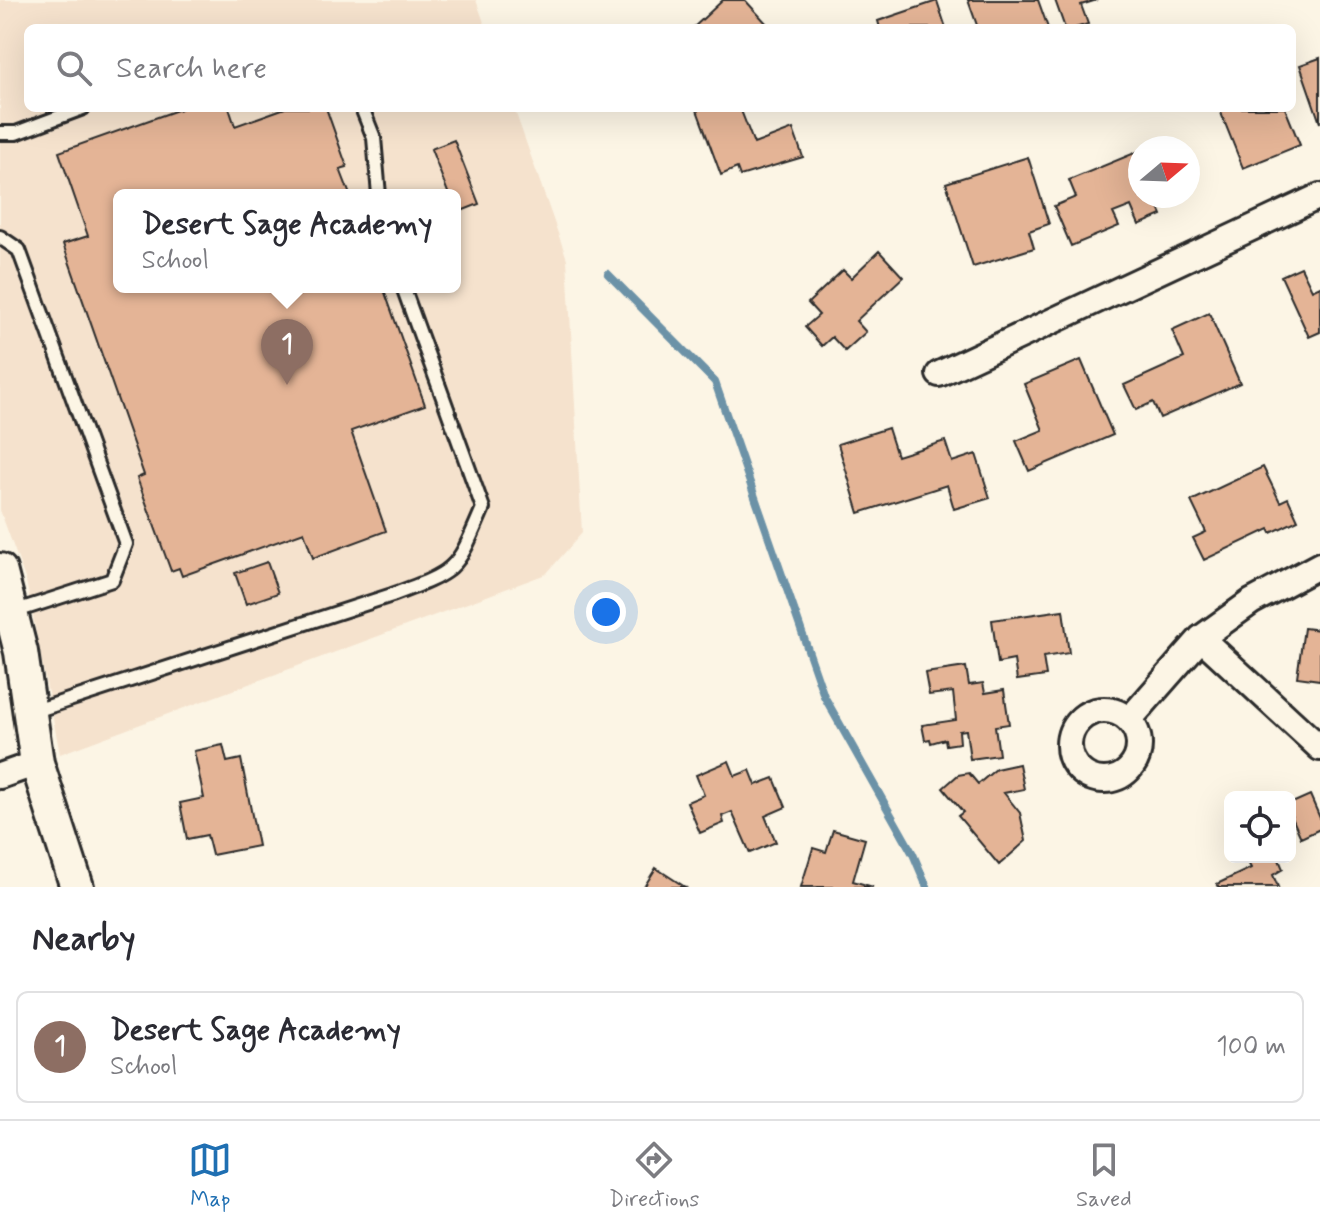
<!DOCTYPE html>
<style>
:root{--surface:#fff;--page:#f7f7f7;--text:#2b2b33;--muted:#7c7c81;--line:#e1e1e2;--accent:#1f6fb2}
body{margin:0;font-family:Mynerve,sans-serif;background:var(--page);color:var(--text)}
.controls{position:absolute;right:24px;bottom:24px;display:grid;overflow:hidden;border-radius:12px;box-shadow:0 8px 32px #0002}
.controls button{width:72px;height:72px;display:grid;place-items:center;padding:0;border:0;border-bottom:2px solid var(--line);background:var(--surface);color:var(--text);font:40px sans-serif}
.compass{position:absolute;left:1128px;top:136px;width:72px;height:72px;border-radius:50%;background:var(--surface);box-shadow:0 8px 32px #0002;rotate:71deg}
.you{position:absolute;left:606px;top:612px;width:28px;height:28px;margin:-20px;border:6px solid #fff;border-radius:50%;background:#1a73e8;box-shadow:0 0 0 12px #1a73e833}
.badge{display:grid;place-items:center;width:52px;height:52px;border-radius:50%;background:var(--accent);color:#fff;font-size:26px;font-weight:700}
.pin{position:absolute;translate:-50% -66px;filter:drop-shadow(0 2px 4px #0008)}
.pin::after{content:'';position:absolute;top:42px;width:28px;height:24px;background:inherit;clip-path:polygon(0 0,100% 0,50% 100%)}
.popup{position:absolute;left:113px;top:189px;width:348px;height:104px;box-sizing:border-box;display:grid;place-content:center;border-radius:12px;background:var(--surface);filter:drop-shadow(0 2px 6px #0005);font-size:26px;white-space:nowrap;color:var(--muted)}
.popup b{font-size:30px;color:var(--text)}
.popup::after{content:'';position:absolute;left:50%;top:100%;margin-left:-16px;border:16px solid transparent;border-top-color:var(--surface)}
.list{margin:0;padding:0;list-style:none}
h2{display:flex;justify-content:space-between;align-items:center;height:104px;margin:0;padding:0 32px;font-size:34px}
h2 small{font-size:26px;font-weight:400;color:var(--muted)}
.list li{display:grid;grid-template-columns:52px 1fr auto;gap:24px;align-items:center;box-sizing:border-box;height:112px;margin:0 16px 16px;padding:0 16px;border:2px solid var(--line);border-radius:12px}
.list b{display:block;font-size:30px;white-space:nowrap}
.list p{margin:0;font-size:26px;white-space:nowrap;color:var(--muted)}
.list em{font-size:26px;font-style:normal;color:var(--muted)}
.icon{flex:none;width:44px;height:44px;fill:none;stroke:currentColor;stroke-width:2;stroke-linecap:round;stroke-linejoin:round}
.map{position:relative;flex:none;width:1320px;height:887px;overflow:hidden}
.search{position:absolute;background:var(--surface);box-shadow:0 8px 32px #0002;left:24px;right:24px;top:24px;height:88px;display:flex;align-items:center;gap:20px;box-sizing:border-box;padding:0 28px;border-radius:12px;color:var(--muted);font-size:30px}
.sheet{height:232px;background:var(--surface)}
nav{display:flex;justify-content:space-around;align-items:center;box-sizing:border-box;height:112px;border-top:2px solid var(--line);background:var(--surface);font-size:22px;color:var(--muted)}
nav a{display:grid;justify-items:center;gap:4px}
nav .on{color:var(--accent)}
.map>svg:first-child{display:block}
.built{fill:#f5e2cd;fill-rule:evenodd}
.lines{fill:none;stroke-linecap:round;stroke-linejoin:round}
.stream{stroke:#6c92a7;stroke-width:8}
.building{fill:#e4b496;stroke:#2b2b2b;stroke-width:2}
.lane-casing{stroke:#2b2b2b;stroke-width:18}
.street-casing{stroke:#2b2b2b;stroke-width:30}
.secondary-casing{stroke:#2b2b2b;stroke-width:38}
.lane{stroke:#fcf5e5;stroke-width:12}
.street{stroke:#fcf5e5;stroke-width:24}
.secondary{stroke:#fcf5e5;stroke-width:32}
</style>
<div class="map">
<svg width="1320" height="887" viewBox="0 0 1320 887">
<rect width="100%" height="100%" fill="#fcf5e5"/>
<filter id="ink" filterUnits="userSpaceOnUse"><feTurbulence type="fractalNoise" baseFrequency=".0125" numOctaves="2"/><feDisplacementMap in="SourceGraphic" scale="16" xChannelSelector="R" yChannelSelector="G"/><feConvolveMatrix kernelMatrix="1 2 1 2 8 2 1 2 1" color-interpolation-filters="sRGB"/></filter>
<g filter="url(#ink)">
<path class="built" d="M0,0H476L486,28H28V108H514L567,259L582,533L546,574L60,754L26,581L0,510ZM119,195H455V287H119Z"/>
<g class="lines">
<path class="stream" d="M608,274L715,382L824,696L913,854L927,887"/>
</g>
<path class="building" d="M723,0H745L768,25L765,28H693Z
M968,0H1038L1048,28H978Z
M1055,0H1097L1081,5L1088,24L1075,28H1065Z
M937,1L946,28H880L878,21Z
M1320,58V123L1300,65Z
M183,108H229L235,126L285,108H326L347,167L340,169L350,195H119V287H383L425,405L351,431L386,531L313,558L304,532L182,576L179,568L171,571L137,478L144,475L63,244L88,236L59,152Z
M702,108H740L754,144L793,129L803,157L740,176L737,168L721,175L697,110Z
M1219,108H1285L1300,145L1243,168Z
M454,140L479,204L456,213L455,195H449L431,149Z
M1137,152L1140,160V196H1154L1162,215L1139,225L1131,206L1113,213L1119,226L1071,246L1054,206L1076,197L1069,180Z
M1028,157L1049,224L1029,231L1034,248L973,267L946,183Z
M879,251L903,277L856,321L866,332L845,351L832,337L822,346L805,327L819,315L808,303L843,270L851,278Z
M1301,267L1312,290L1320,286V332L1309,337L1281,276Z
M1209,313L1240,383L1160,418L1153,402L1136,410L1124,385L1184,358L1172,330Z
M1081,360L1113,435L1029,471L1016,441L1043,430L1024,384Z
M888,428L897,456L945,441L952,462L976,454L990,498L954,509L947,485L859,513L838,444Z
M1263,467L1280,502L1288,498L1298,520L1271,533L1269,529L1204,560L1193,538L1206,532L1191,501Z
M267,562L278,593L246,604L235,573Z
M1063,610L1069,653L1043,657L1046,676L1017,680L1014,660L998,663L992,620Z
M1304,628L1320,630V680L1297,677Z
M966,667L969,685L983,683L985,693L1004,690L1009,724L995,726L999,755L970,759L966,730L959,731L960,743L946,745L945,739L931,743L930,739L925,740L922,725L956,720L953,692L929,695L925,673Z
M223,745L227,762L241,759L258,846L212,855L207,835L187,839L180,803L204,798L194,751Z
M729,761L735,776L750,770L756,785L774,778L786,807L765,816L776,842L750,853L732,812L722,816L724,823L700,833L687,802L704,795L696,775Z
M1019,764L1024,789L1004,793L1020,813L1026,841L999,865L958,816L963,812L943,788L958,775L969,773L978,784L996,769Z
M1310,795L1320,818V829L1301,838L1290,813V804Z
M833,830L865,839L853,881L873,887H801L813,848L826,852Z
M1245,857H1278L1283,869L1273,875L1278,887H1219L1217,884L1251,868Z
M656,868L685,887H644Z"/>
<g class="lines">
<defs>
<path id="lane" d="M362,108L374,138L379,195
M0,133H16L83,108
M0,237L19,250L126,544L112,580L13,612
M32,712L392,595C458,571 456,571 483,508L403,287"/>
<path id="street" d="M939,374L1320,196
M1201,638L1320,748
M1069 745a35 35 0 1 1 70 0a35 35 0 1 1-70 0Z
M1129,720L1201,638L1251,602L1320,565
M0,776L37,763"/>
<path id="secondary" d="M0,570L21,652L37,763L77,887"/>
</defs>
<use href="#lane" class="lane-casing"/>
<use href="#street" class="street-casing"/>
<use href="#secondary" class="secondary-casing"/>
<use href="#lane" class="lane"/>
<use href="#street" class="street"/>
<use href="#secondary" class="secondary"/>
</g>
</g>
</svg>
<div class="controls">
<button><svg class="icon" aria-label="locate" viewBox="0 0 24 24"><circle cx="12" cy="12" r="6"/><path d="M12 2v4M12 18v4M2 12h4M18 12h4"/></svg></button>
</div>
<svg class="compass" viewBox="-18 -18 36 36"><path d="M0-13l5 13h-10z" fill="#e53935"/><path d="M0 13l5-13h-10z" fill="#7c7c81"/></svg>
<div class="you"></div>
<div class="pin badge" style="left:287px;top:385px;background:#8d6e63">1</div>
<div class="popup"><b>Desert Sage Academy</b>School</div>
<div class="search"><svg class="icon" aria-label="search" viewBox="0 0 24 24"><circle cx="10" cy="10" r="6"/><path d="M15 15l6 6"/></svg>Search here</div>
</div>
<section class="sheet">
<h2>Nearby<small></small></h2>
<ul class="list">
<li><span class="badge" style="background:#8d6e63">1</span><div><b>Desert Sage Academy</b><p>School</p></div><em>100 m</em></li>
</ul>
</section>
<nav>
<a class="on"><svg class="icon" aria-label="map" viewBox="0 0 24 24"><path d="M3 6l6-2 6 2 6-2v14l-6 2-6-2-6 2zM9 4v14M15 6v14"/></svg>Map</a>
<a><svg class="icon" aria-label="directions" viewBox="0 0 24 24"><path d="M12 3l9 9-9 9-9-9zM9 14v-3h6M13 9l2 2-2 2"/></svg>Directions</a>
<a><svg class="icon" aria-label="saved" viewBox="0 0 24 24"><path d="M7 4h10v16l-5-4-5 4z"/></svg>Saved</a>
</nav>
